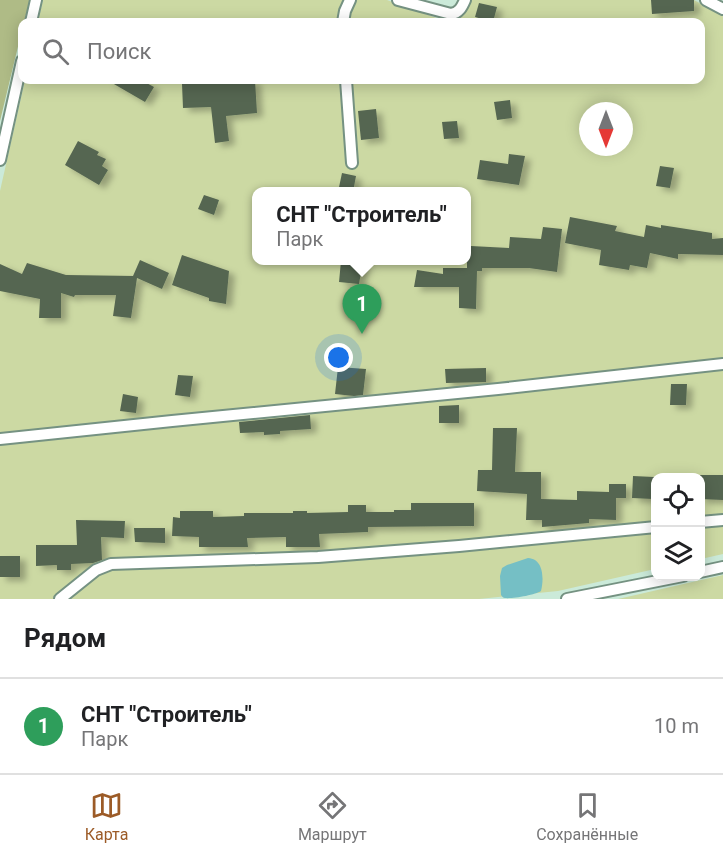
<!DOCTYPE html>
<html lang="ru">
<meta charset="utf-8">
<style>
:root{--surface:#fff;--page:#f6f6f6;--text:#202124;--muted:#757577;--line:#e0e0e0;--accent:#9c5b27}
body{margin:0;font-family:Roboto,sans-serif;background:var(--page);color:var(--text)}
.controls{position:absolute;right:18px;bottom:18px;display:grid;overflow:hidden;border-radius:12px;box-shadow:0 3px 15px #0003}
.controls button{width:54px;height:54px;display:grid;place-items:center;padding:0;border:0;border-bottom:2px solid var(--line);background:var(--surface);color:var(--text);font:30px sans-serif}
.compass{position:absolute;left:579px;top:102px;width:54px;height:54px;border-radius:50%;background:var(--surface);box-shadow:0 3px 15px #0003;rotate:180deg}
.you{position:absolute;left:339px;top:358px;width:21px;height:21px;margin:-15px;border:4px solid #fff;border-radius:50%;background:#1a73e8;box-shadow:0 0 0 9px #1a73e833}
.badge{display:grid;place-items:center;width:39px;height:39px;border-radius:50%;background:var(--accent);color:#fff;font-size:20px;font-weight:700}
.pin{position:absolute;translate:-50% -50px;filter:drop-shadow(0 2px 3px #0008)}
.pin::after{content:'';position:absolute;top:32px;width:21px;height:18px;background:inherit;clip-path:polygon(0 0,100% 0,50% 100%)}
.popup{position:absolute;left:252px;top:187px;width:219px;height:78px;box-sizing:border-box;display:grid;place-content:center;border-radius:12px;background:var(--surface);filter:drop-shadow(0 2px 4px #0005);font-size:20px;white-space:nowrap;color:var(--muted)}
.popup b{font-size:22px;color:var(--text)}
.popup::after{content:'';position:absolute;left:50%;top:100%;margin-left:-12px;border:12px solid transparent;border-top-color:var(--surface)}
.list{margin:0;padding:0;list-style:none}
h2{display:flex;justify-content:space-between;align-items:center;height:78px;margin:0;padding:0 24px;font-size:26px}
h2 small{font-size:20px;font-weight:400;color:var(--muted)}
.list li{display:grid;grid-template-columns:39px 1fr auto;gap:18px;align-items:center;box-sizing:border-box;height:96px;padding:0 24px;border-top:2px solid var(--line)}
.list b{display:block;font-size:22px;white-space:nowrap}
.list p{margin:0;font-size:20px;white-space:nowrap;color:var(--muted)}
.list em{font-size:20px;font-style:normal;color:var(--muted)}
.icon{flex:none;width:33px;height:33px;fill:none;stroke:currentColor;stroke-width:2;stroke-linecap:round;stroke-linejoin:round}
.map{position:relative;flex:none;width:723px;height:599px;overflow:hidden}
.search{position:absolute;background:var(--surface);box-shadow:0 3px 15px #0003;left:18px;right:18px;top:18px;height:66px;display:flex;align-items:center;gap:15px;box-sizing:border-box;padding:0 21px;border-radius:12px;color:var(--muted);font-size:22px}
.sheet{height:174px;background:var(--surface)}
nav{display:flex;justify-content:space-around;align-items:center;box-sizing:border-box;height:84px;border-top:2px solid var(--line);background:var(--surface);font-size:16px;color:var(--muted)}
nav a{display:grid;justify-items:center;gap:3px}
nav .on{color:var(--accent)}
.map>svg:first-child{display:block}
.green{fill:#ccd9a3;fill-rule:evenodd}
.forest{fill:#afbb86}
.water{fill:#75bfc5}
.building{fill:#556651;filter:url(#shadow)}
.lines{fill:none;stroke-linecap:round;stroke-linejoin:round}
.lane-casing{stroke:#759282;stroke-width:14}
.lane{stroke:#fff;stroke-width:10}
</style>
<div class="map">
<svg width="723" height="599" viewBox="0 0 723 599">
<defs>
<filter id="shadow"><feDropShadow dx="6" dy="4" stdDeviation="3" flood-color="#0004"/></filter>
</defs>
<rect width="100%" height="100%" fill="#cbead9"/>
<path class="green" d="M43,0H387L445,21L456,19L463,11L470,0H694L723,16V554L701,559L700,478H656L655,569L558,591L479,599H0V191L25,80H700V22H38ZM588,111H624V147H588ZM257,192H467V260H257Z
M723,575V599H618Z"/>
<path class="forest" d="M0,0H30L24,22H22V30L0,121Z"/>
<path class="water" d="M528,558C544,559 544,579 541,591C535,595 512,599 505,598C503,598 502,596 501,595L500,576L502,568L507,565Z"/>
<path class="building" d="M651,0H694V11L652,14Z
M479,3L497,7L493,22L475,17Z
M107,80H141L154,87L145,102Z
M188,80H255L257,113L226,116L229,141L215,143L211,107L183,108L182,84H188Z
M510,100L512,118L497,120L494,102Z
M376,109L379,138L361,140L358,111Z
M457,121L459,138L444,139L442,122Z
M78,141L99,152L97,155L106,159L102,166L108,170L99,185L65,165Z
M509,154L525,156L519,185L477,179L480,160L508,164Z
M660,166L674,168L670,188L656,186Z
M342,173L356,176L353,192H338Z
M204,195L219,200L214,215L198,209Z
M570,217L617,226L615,231L644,237L646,225L661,228V225L712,233V239L723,238V255L678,254V259L650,253L647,268L630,265L629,270L599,265L601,250L565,243Z
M543,227L562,229L557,272L529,268H482V271H477L476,309L459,308V287H414L417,270L443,274V268H467V251H471V246L509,248L510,237L541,239Z
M182,255L229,271L226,304L209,301V298L172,285Z
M140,260L169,273L162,289L137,278L131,318L113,316L116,295H75L74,297L61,293V318H39L40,299L0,291V264L22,274L27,263L66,275L135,276H133Z
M341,261H363L359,284L339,282Z
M338,367L366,369L363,395L354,396L335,394Z
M486,368V382L446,383L445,369Z
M178,375L193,376L190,397L175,395Z
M671,384H687L686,405H670Z
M123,394L138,397L136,413L120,411Z
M459,405V423H439V406Z
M310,415L311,429L280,431V434L264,435V432L240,433L239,422Z
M493,428H517L515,472H541V499L577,500V491L609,492V484H626V498H616V520L589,519V523L542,527V520H526L527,494L477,491L478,470H492Z
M700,475H723V500L700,499Z
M633,476L654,477L653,499L632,498Z
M411,503H474V526L368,527V532L319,534L320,547H286V537L247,538L248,547H199V537L172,536L173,517L180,518V511H213V517L244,516V513H293V511H307V513L348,512V505H366V512H394V510H411Z
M76,520L125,521L124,538L101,537L102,560L93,563L71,564V570H57V565L36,566V545H77Z
M134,528H165V543L135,542Z
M0,556H20V577H0Z"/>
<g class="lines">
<defs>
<path id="lane" d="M398,0L451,14C459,13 462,7 465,0
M706,0L723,9
M31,22L36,0
M343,22L345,11L350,0
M346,80L352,163
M0,160L22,61
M0,439L172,421L498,389L723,364
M700,522L723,520
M700,572L723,567
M60,599L96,570L111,564L318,557L459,546L656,527
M567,599L683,576"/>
</defs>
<use href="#lane" class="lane-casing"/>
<use href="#lane" class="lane"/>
</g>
</svg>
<div class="controls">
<button><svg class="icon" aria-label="locate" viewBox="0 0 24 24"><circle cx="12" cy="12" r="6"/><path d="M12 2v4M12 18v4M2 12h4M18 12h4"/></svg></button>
<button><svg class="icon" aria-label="layers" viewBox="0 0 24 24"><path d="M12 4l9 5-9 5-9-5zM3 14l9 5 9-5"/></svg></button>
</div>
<svg class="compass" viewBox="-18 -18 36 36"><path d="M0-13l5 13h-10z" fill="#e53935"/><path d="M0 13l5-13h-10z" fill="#757577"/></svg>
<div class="you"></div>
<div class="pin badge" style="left:362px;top:334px;background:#2e9e5b">1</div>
<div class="popup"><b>СНТ &quot;Строитель&quot;</b>Парк</div>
<div class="search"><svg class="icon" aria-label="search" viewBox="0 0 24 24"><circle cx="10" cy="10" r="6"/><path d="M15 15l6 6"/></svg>Поиск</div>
</div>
<section class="sheet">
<h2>Рядом<small></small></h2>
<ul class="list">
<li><span class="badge" style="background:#2e9e5b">1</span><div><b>СНТ &quot;Строитель&quot;</b><p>Парк</p></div><em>10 m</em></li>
</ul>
</section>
<nav>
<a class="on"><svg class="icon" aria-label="map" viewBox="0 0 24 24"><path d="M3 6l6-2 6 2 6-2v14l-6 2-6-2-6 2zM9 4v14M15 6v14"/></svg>Карта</a>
<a><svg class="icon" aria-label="directions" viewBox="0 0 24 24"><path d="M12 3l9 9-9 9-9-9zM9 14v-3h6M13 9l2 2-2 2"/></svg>Маршрут</a>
<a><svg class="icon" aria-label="saved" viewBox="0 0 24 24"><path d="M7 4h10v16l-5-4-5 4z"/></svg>Сохранённые</a>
</nav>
